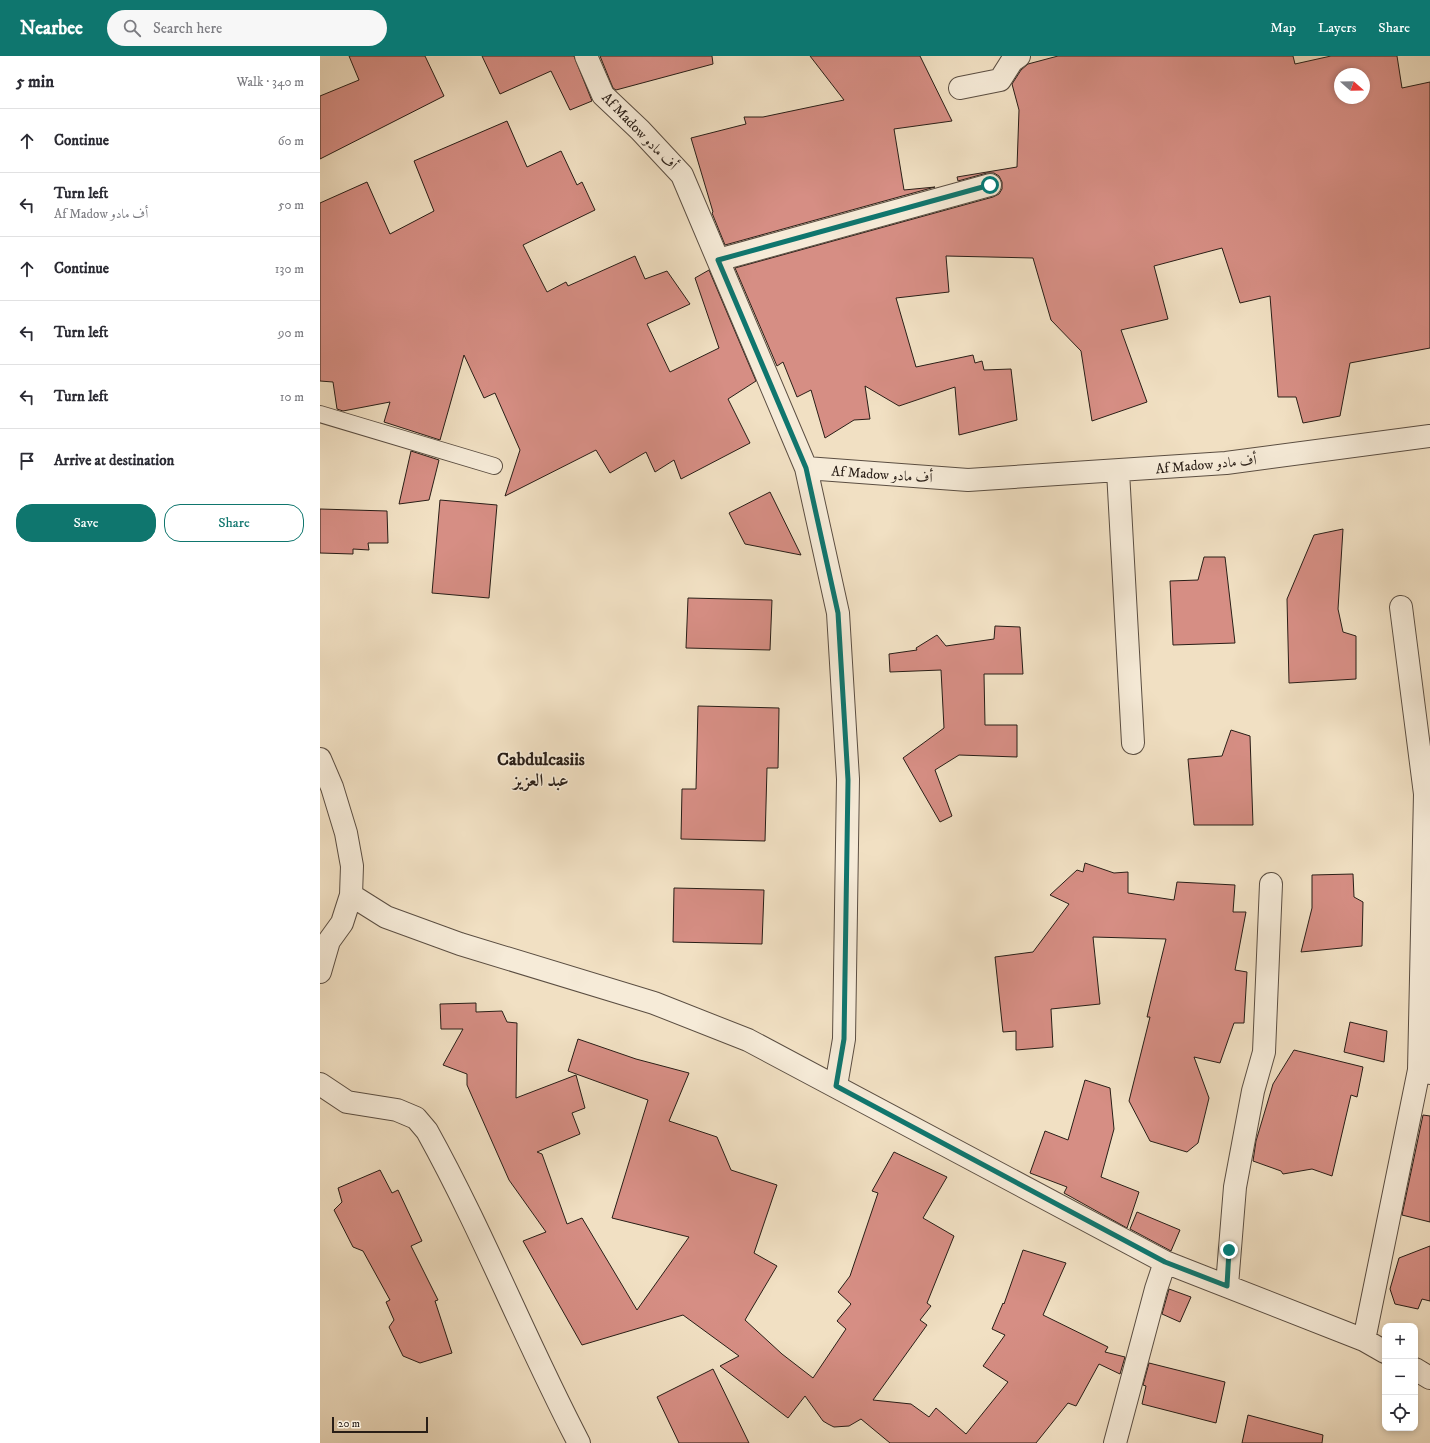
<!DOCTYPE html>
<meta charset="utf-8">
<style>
:root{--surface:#fff;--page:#f7f7f7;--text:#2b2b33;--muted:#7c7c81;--line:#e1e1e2;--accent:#0f766e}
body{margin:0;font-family:"IM FELL DW Pica",Amiri,serif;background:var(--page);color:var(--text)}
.controls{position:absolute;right:12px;bottom:12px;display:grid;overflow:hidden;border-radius:8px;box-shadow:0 2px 6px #0003}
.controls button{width:36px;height:36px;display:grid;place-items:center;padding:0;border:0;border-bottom:1px solid var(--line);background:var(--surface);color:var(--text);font:20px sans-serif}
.compass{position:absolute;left:1014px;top:12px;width:36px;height:36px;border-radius:50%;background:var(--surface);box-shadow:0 2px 6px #0003;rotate:110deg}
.scale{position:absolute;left:12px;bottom:10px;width:96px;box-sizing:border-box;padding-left:4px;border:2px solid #291e17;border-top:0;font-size:11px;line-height:14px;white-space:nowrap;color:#291e17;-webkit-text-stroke:3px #f6ebd8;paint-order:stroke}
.stop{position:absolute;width:12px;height:12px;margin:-9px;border:3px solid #0f766e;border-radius:50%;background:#fff}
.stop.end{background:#0f766e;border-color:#fff;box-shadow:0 1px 4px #0008}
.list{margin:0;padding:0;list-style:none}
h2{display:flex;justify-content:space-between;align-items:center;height:52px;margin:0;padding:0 16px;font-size:17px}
h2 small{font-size:13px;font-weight:400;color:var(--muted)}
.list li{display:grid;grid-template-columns:26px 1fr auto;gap:12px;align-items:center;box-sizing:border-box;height:64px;padding:0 16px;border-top:1px solid var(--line)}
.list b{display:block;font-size:15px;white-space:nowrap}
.list p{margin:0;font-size:13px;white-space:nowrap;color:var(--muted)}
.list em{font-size:13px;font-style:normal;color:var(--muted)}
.actions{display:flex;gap:8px;padding:12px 16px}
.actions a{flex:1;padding:9px 0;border:1px solid var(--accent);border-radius:16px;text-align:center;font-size:14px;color:var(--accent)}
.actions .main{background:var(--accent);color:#fff}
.icon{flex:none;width:22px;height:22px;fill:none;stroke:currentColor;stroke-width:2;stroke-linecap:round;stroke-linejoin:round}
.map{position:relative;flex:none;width:1110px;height:1387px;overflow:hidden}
header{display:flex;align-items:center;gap:24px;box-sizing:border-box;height:56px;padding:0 20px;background:var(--accent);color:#fff}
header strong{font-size:19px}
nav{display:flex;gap:22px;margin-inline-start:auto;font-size:14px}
.search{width:280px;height:36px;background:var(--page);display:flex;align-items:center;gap:10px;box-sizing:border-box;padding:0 14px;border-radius:22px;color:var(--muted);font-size:15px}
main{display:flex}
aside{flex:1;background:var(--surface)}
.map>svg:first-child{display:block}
.building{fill:#d68e84;stroke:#291e17;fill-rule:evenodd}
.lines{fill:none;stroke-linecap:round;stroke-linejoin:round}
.lane-casing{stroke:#5b4e42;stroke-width:18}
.street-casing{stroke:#5b4e42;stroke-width:24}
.lane{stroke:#f6ebd8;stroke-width:16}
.street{stroke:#f6ebd8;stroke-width:22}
.route{stroke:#0f766e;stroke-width:5}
.labels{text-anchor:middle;stroke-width:3;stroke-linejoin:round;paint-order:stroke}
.street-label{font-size:14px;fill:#291e17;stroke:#f6ebd8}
.district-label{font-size:18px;font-weight:bold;fill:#291e17;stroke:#f6ebd8}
</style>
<header>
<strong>Nearbee</strong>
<div class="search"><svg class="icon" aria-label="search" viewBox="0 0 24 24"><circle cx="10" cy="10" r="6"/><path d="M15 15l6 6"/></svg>Search here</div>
<nav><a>Map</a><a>Layers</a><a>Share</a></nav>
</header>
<main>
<aside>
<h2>5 min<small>Walk · 340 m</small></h2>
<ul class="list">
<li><svg class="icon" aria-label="ahead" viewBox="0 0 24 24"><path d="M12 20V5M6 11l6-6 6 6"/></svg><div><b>Continue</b></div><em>60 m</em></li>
<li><svg class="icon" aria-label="left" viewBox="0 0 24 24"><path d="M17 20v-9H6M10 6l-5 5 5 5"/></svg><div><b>Turn left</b><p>Af Madow أف مادو</p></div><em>50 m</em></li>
<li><svg class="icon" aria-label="ahead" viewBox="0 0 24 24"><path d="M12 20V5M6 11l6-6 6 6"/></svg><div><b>Continue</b></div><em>130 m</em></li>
<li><svg class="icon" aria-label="left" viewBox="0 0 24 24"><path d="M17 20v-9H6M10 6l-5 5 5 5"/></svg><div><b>Turn left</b></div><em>90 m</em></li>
<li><svg class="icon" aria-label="left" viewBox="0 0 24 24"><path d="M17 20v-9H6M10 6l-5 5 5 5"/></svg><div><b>Turn left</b></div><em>10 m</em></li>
<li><svg class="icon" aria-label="arrive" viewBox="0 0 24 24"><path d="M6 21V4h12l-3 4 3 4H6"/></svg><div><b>Arrive at destination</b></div></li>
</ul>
<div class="actions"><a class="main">Save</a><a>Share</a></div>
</aside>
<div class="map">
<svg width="1110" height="1387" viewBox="0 0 1110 1387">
<rect width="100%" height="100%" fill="#f1e0c3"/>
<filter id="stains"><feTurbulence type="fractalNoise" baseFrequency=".005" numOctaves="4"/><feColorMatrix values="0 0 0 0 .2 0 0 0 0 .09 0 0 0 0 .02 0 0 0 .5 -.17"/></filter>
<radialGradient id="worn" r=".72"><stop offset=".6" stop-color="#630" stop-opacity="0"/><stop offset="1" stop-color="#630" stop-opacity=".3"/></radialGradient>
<path class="building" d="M29,0H105L124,40L0,103V40L39,24Z
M162,0H254L272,45L250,54L231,15L180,38Z
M280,0H392L393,8L296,34L293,32Z
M490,0H600L632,65L574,73L584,134L615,131L405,189L392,157L393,156L371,82L426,68L424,61H443L524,44Z
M738,0H973L975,8L1011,0H1077L1082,32L1110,26V292L1030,307L1020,360L983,367L976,341H958L950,240L920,247L902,192L834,210L848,263L801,274L827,346L772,365L761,295L731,264L713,202L626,200L629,236L576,242L596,311L653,299L655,307L662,305L664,314L691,313L697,364L639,379L635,331L579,350L545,330L550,363L534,364L505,382L491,334L477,341L463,306L457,310L415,212L673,141L679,138L682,133V126L679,120L674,117H667L638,125L637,121L697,111L699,54L692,28L701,14L708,8ZM1020,18H1044V42H1020Z
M187,65L207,111L241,95L257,129L262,126L275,154L203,189L227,236L246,226L248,230L315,200L325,223L347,215L370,248L327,268L350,316L399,292L375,222L389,214L436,325L408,343L430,387L361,423L354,404L335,416L326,396L290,417L276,394L185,440L200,394L175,337L164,342L144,299L120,384L64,366L70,346L23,355L17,353L13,326L0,325V147L47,126L70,178L114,155L94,105Z
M91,395L119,404L109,444L79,448Z
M450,436L481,499L425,488L409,457Z
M120,444L177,449L169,542L112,537Z
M0,453L67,455L68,487H48L49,494L33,493V498L0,497Z
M1023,473L1018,553L1023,576L1036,580V623L969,627L967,543L994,479Z
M884,501H905L915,587L853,589L850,525L878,524Z
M368,542L452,544L450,594L366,592Z
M675,570L700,571L703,618H664L665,669H697V701L639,699L615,714L632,760L620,766L583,702L624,672L621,614L570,616L569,598L597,594L596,592L617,579L626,590L674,583Z
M378,650L459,652L458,712H447L445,785L361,783L362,733H376Z
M911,674L930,680L933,769H874L868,703L902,700Z
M765,807L794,817L808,816V837L854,844L857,826L915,829L913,856H926L915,914L927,916L924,967H914L900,1007L874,1001L889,1042L878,1087L867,1096L830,1085L809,1045L830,961H827L846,883L773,881L780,948L731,953L733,991L696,994V975L683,976L675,901L713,896L749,848L730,839L757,814L763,816Z
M1033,818L1034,841L1043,846L1042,890L981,896L992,852V819Z
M354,832L444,834L442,888L353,886Z
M156,947V956L182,955L187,966L197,967L196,1042L256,1019L265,1052L252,1057L260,1078L217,1096L222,1098L247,1168L262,1162L317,1254L369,1181L292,1162L328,1044L248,1015L258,983L316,1003L369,1017L349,1065L397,1081L411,1114L457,1129L434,1197L457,1210L425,1264L462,1298L493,1322L526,1273L517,1265L531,1248L518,1236L530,1220L558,1137L552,1135L574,1096L627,1121L603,1162L634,1180L607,1247L611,1250L600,1264L607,1269L553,1344L591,1348L609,1361L616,1352L646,1378L688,1326L663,1310L685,1279L672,1273L683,1247L684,1248L703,1194L746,1207L723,1259L788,1291L785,1296L805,1301L800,1318L779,1308L756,1350L748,1347L716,1387H570L541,1363L529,1370L514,1371L508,1368L503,1365L485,1340L468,1362L400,1310L419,1300L363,1259L262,1289L203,1185L226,1176L189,1124L147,1029V1018L123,1009L143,973H121L120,948Z
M1030,966L1067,975L1064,1006L1024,996Z
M974,994L1043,1011L1037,1041L1031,1039L1012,1120L992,1113L963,1118L961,1115L933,1105L936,1085L953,1028Z
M765,1024L790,1032L794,1073L781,1121L819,1136L807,1172L744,1137L747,1131L710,1117L725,1075L748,1084Z
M1103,1059L1110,1060V1166L1082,1159Z
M60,1114L72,1137L78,1134L102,1185L91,1190L118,1244L115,1245L132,1297L100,1307L83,1300L69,1271L74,1264L66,1246L70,1244L43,1195L33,1191L14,1154L22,1146L18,1132Z
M817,1156L860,1174L851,1195L810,1173Z
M1110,1190V1245L1102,1243L1098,1253L1075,1248L1070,1233L1079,1202Z
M849,1233L871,1241L860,1266L842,1258Z
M829,1307L905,1326L896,1367L822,1348L826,1330L823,1329Z
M393,1313L429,1387H359L337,1341Z
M928,1359L1003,1379L1002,1387H922Z"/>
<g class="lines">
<defs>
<path id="lane" d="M0,358L174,410"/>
<path id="street" d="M266,0L283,39L320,74L362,119L486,412L518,557L528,723L524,983L516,1030
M640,32L680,24L692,5L699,0
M398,204L670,129
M486,412L648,424L906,407L1110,380
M798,415L813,687
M1081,551L1105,738L1099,1014
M0,703L12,731L26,777L32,810L31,839L22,867L9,885L0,916
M31,839L66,861L140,888L334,947L428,984L845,1206L1044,1284L1065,1296
M0,1028L27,1046L77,1054L96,1062L107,1075C163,1176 205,1284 259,1387
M907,1229L915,1131L933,1035L944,996L951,828
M1044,1284L1099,1014L1110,1017
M1095,1313L1110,1322
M795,1387L836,1233L845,1206"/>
</defs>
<use href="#lane" class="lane-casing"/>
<use href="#street" class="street-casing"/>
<use href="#lane" class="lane"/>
<use href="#street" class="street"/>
</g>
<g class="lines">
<path class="route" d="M670,129L398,204L486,412L518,557L528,724L524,983L516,1030L845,1206L907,1230L909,1194"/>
</g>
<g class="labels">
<g class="street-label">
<text transform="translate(320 75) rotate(46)" y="5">Af Madow أف مادو</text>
<text transform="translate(886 408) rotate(-5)" y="5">Af Madow أف مادو</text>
<text transform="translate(562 418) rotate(4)" y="5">Af Madow أف مادو</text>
</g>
<g class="district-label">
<text x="221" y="709">Cabdulcasiis<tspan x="221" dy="21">عبد العزيز</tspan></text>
</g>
</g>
<rect width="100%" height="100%" filter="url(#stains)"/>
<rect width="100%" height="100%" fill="url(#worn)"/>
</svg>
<div class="controls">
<button>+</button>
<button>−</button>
<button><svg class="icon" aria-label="locate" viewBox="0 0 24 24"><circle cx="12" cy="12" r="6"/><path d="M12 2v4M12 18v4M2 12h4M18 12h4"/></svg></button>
</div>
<svg class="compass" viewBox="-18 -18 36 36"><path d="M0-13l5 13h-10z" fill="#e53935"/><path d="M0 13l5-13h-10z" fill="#7c7c81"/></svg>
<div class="scale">20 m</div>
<div class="stop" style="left:670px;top:129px"></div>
<div class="stop end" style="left:909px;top:1194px"></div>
</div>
</main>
